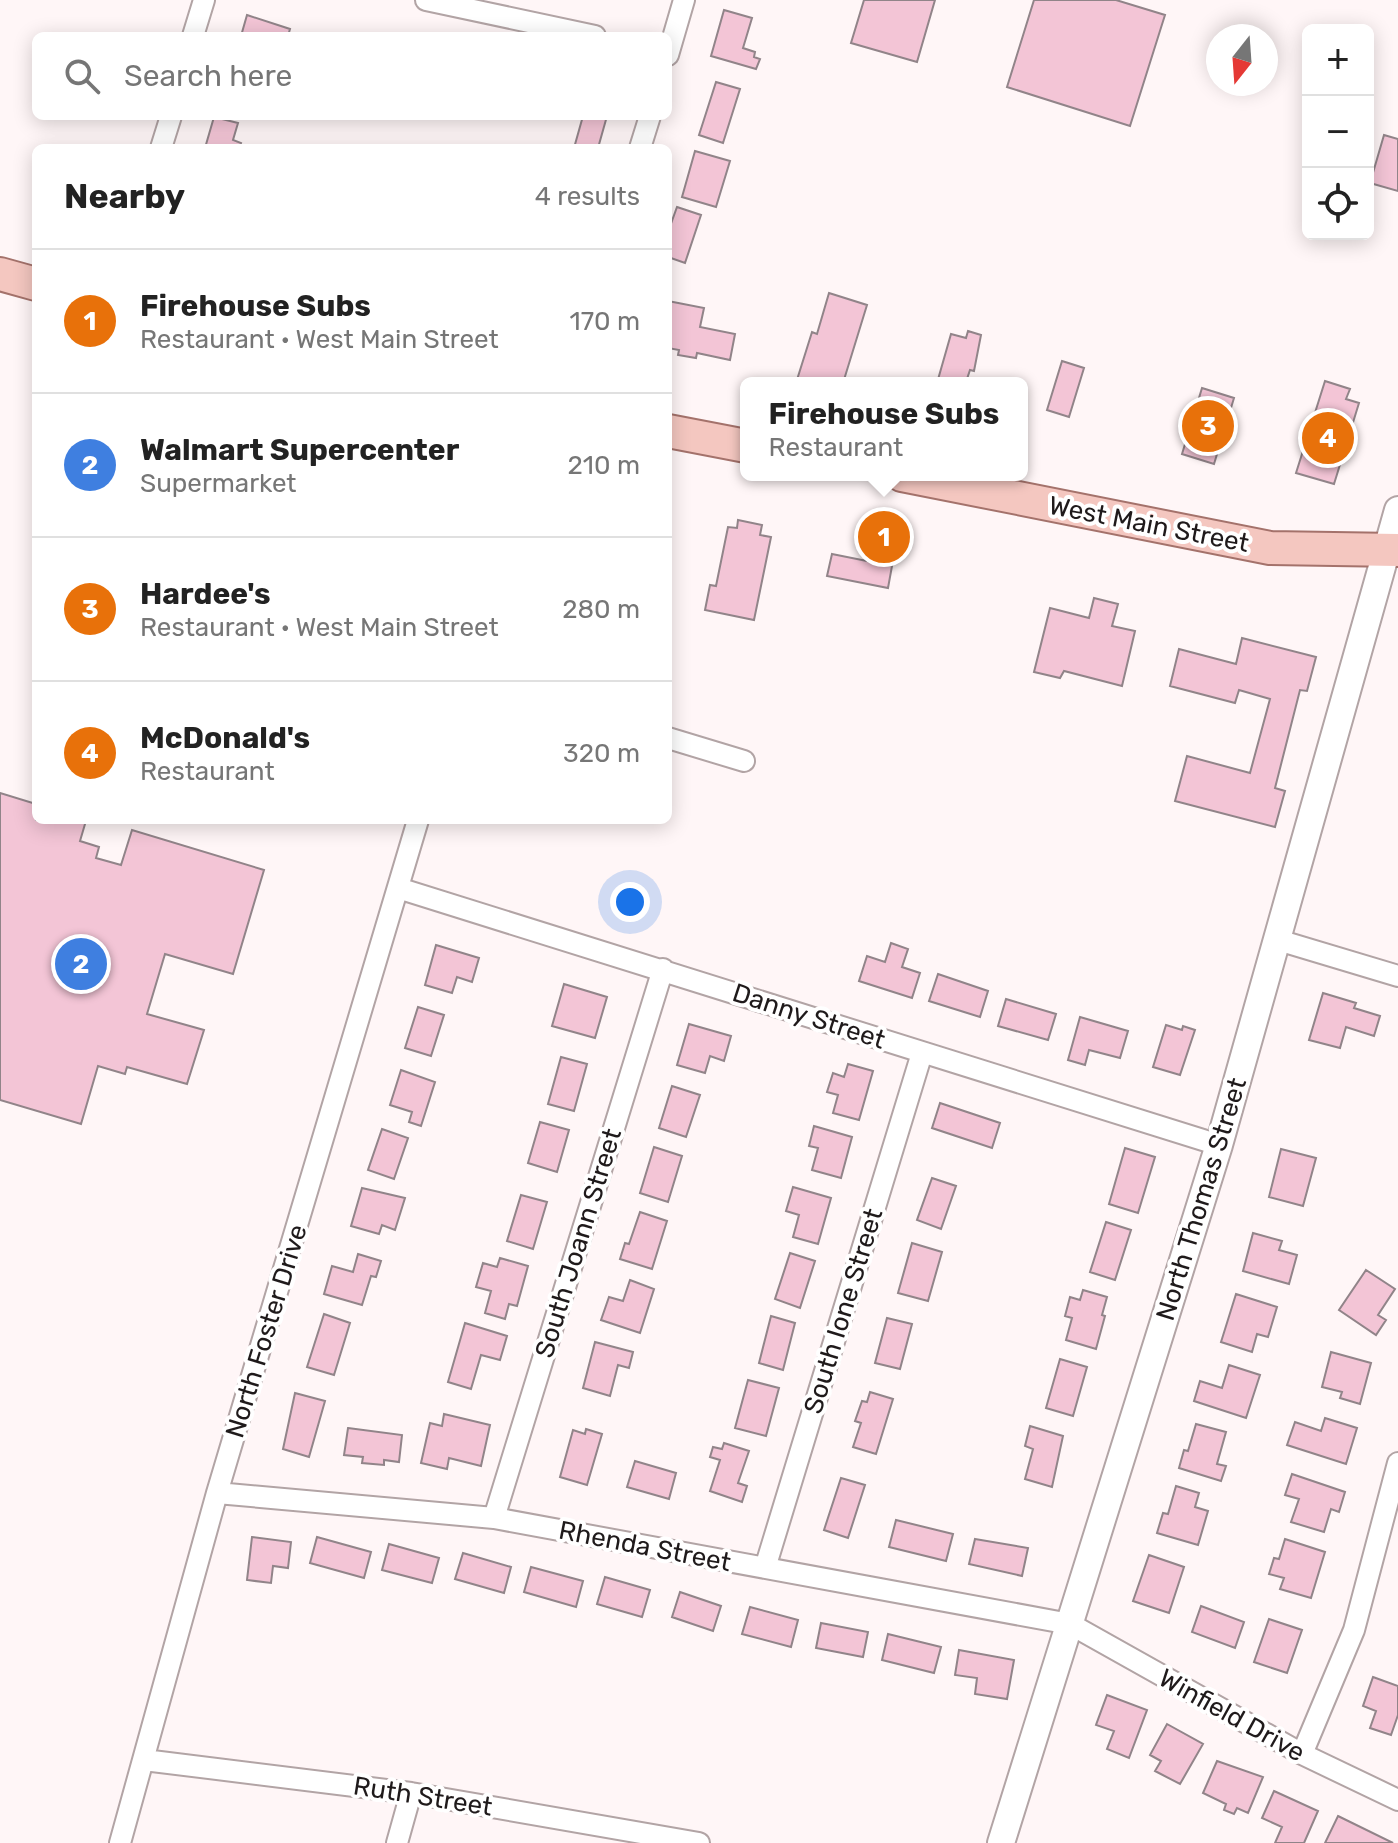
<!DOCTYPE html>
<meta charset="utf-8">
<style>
:root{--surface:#fff;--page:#f2f2f2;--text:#222;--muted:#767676;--line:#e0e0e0;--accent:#5c54cc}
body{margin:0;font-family:Rubik,sans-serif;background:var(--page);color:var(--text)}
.controls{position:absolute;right:24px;top:24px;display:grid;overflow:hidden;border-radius:12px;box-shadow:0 4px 20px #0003}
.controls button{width:72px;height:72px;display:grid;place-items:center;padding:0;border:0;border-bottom:2px solid var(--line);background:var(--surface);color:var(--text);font:40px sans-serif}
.compass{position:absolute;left:1206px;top:24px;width:72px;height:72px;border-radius:50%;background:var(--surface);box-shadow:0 4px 20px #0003;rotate:197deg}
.you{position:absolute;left:630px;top:902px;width:28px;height:28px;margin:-20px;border:6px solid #fff;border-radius:50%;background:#1a73e8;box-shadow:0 0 0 12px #1a73e833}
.badge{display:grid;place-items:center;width:52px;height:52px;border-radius:50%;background:var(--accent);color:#fff;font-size:26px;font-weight:700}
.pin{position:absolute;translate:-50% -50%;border:4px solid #fff;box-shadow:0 2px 8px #0006}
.popup{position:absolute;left:740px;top:377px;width:288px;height:104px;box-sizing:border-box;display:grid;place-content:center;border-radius:12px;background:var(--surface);filter:drop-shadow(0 2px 6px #0005);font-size:26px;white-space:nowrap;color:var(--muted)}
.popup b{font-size:30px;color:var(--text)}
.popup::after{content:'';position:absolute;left:50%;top:100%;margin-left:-16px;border:16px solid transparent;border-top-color:var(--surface)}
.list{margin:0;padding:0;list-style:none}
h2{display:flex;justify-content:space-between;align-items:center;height:104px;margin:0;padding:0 32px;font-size:34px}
h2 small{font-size:26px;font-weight:400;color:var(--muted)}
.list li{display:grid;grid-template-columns:52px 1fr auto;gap:24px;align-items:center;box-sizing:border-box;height:144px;padding:0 32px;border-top:2px solid var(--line)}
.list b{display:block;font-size:30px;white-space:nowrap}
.list p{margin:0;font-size:26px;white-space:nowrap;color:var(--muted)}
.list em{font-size:26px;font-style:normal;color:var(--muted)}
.icon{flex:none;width:44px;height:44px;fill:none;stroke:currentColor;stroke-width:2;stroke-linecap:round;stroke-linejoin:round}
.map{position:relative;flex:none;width:1398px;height:1843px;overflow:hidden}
.search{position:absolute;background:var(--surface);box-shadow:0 4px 20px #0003;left:32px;top:32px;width:640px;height:88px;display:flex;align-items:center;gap:20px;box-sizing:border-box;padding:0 28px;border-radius:12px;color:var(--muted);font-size:30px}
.panel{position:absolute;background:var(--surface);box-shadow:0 4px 20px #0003;left:32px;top:144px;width:640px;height:680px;border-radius:12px}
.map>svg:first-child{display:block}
.building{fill:#f3c5d6;stroke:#918489;stroke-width:2}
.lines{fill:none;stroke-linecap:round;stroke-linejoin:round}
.minor-casing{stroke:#b2a4a5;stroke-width:24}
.tertiary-casing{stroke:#b2a4a5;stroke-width:30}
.primary-casing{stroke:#a4726b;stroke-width:36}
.minor{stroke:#fff;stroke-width:20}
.tertiary{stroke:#fff;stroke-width:26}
.primary{stroke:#f4c7c0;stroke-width:32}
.labels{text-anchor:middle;stroke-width:8;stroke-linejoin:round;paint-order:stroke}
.street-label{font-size:26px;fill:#1f1a1b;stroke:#fff}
</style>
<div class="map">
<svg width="1398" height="1843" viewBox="0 0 1398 1843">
<rect width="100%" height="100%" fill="#fff6f7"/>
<path class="building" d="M864,0H935L917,62L851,43Z
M1034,0H1116L1165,15L1130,126L1007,87Z
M724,10L752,18L743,48L755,52L754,57L760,59L756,69L711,56Z
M247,15L290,29L288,36H241Z
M716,82L740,89L723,143L699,135Z
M583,116H607L598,148H574Z
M214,117L238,123L233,140L241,143L239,148H205Z
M1384,135L1398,139V191L1370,183Z
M695,151L730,161L716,207L682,197Z
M677,207L701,215L685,263L668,257V232Z
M829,293L867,305L843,383H796L812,332L817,334Z
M668,301L704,308L700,327L735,334L730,360L697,353L696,358L678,355L679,350L668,348Z
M968,331L981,335L974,371L970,370L967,379L972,381V383H937L951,334L966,338Z
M1062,361L1084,368L1069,417L1047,410Z
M1325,381L1350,389L1346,399L1359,403L1334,484L1296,473Z
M1202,388L1234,398L1214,464L1182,454Z
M738,520L762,525L760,535L771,537L754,620L705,610L710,585L716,586L728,527L737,528Z
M832,554L892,566L888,588L827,576Z
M1094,598L1118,604L1112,626L1135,631L1122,686L1064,671L1060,678L1034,672L1050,608L1089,618Z
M1242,638L1316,657L1307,691L1300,690L1275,788L1285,791L1275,827L1175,801L1187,756L1250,773L1270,699L1239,690L1235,703L1170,686L1179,649L1236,664Z
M0,793L36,804V820H81L85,824L80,841L99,847L96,858L121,865L132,830L264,870L233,974L165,954L147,1014L204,1030L187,1084L127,1067L125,1074L98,1066L81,1124L0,1100Z
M891,943L908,949L902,967L920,973L912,998L859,981L867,956L885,962Z
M436,945L479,958L472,982L457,977L452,993L425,985Z
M938,974L988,991L980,1017L929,1001Z
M564,984L607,997L595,1038L552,1026Z
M1323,993L1356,1003L1354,1008L1380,1016L1374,1036L1346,1027L1340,1048L1309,1040Z
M1006,999L1056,1014L1048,1040L998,1026Z
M418,1007L444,1015L431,1056L405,1048Z
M1080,1017L1128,1031L1120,1058L1089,1050L1085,1065L1068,1060Z
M689,1024L731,1036L724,1061L710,1056L705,1073L677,1065Z
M1166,1025L1182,1030L1183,1026L1195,1030L1180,1075L1153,1067Z
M561,1057L587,1064L574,1111L548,1104Z
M848,1064L873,1071L859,1120L833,1113L838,1095L827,1092L833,1073L844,1077Z
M401,1070L435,1082L421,1126L409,1122L412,1112L390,1105Z
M672,1086L700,1095L686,1137L659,1128Z
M940,1103L1000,1123L992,1148L932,1128Z
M540,1122L569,1130L557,1172L528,1163Z
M814,1126L852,1137L841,1178L812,1170L818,1148L809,1146Z
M382,1129L408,1138L394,1179L368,1170Z
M654,1147L682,1156L668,1202L640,1193Z
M1125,1148L1155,1157L1138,1213L1109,1204Z
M1281,1149L1316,1158L1303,1206L1269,1197Z
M932,1178L956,1186L941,1229L917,1220Z
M793,1187L831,1198L818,1244L793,1237L799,1215L786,1211Z
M362,1188L405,1198L395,1230L382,1225L379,1234L351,1226Z
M521,1195L547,1202L533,1249L507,1241Z
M640,1212L667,1221L652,1269L620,1259L625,1243L629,1244Z
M1106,1222L1131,1230L1115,1280L1090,1272Z
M1253,1233L1282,1241L1279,1250L1297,1255L1289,1284L1243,1271Z
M912,1243L942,1252L928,1301L898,1293Z
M790,1253L815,1261L800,1308L775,1299Z
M358,1254L381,1261L376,1277L371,1276L362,1305L324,1294L332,1266L353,1272Z
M500,1258L528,1266L517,1306L509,1304L505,1319L485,1313L491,1291L476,1287L483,1263L497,1267Z
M1366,1270L1395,1289L1378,1315L1386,1320L1376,1335L1339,1310Z
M630,1280L654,1289L640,1333L601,1320L609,1297L623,1301Z
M1083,1290L1107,1297L1102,1315L1105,1316L1096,1349L1066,1340L1072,1318L1065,1316L1070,1297L1080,1300Z
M1236,1294L1277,1307L1268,1337L1257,1334L1252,1352L1221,1342Z
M324,1314L350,1323L334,1375L307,1367Z
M771,1316L795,1323L783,1370L759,1363Z
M887,1318L912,1324L900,1369L875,1363Z
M465,1323L507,1336L500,1360L481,1355L471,1389L448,1382Z
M595,1342L633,1352L629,1368L618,1365L610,1396L583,1388Z
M1331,1352L1371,1363L1360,1404L1340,1398L1342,1392L1322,1387Z
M1060,1359L1087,1367L1073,1416L1046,1408Z
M1229,1365L1260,1375L1246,1418L1194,1401L1200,1381L1222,1388Z
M748,1380L779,1388L766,1436L735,1428Z
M870,1392L893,1399L876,1454L853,1447L861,1423L855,1421L862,1401L867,1402Z
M295,1393L325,1401L309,1457L283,1449Z
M444,1414L490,1425L481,1466L449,1458L447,1469L421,1463L430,1423L442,1426Z
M1325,1418L1357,1428L1346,1464L1287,1445L1295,1422L1321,1431Z
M1196,1424L1226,1432L1217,1464L1226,1466L1221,1481L1179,1468L1184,1450L1188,1451Z
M1030,1426L1063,1436L1052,1487L1025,1479L1033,1449L1025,1446Z
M348,1428L402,1435L399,1462L384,1460V1465L362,1463L363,1457L344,1455Z
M586,1429L602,1434L587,1485L560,1477L573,1430L585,1434Z
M724,1443L749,1451L738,1483L747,1486L742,1502L710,1491L720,1460L710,1457L713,1447L722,1449Z
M635,1461L676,1473L669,1499L627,1487Z
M1292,1474L1345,1492L1339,1512L1331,1509L1324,1532L1291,1522L1299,1499L1285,1495Z
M841,1478L865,1485L848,1538L824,1530Z
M1176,1486L1199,1493L1195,1507L1208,1511L1198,1545L1157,1533L1163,1513L1168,1514Z
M896,1520L953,1534L946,1561L889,1547Z
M252,1537L291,1542L288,1568L273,1566L271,1583L247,1580Z
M317,1537L371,1552L364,1578L310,1563Z
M975,1539L1028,1548L1022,1576L969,1564Z
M1285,1539L1325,1552L1311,1598L1280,1589L1284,1578L1269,1574L1274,1558L1279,1559Z
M389,1544L439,1558L432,1583L382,1570Z
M463,1553L511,1567L504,1593L455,1579Z
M1149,1555L1184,1567L1169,1613L1133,1601Z
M531,1567L583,1581L576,1607L524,1592Z
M605,1577L650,1590L642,1617L597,1604Z
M680,1592L721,1606L713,1631L672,1617Z
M1201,1606L1244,1622L1235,1648L1192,1632Z
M750,1607L798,1620L791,1647L742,1634Z
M1269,1619L1302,1630L1287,1673L1254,1662Z
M821,1623L868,1632L863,1657L816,1648Z
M888,1634L941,1647L934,1673L882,1660Z
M959,1650L1014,1660L1007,1699L975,1694L977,1678L955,1675Z
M1373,1677L1398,1686V1715L1391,1735L1370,1728L1376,1711L1363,1706Z
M1107,1695L1147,1710L1129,1758L1107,1749L1114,1731L1096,1725Z
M1167,1724L1203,1744L1180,1784L1155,1771L1161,1761L1150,1755Z
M1217,1761L1263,1777L1248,1813L1237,1808L1234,1814L1224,1810L1226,1804L1203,1793Z
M1274,1791L1318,1811L1304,1843H1275L1282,1827L1262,1818Z
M1338,1816L1393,1843H1325Z"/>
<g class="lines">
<defs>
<path id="minor" d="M426,0L595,36
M193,36L204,0
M668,55L684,0
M161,148L171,116
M640,148L650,116
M668,738L744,761
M398,888L1219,1145
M1278,940L1398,976
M217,1493L494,1518L1070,1624L1302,1754L1398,1800
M494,1518L663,969
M765,1568L922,1053
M1302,1754L1354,1630L1398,1463
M144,1760L411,1793L699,1843
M120,1843L217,1493L418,820
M397,1843L411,1793"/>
<path id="tertiary" d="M1001,1843L1219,1145L1398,510"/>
<path id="primary" d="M0,274L36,284
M668,431L746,446
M902,475L1270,548L1398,550"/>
</defs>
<use href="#minor" class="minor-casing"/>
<use href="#tertiary" class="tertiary-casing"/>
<use href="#primary" class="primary-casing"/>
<use href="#minor" class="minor"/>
<use href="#tertiary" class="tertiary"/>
<use href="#primary" class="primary"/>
</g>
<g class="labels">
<g class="street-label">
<text transform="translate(1149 524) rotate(11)" y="9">West Main Street</text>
<text transform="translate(809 1016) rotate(18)" y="9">Danny Street</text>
<text transform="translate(1201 1199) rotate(-73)" y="9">North Thomas Street</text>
<text transform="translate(578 1243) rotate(-73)" y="9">South Joann Street</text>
<text transform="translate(843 1311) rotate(-73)" y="9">South Ione Street</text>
<text transform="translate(266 1331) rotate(-73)" y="9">North Foster Drive</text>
<text transform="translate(645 1546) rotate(11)" y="9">Rhenda Street</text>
<text transform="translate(1232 1715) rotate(29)" y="9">Winfield Drive</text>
<text transform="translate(423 1796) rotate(9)" y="9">Ruth Street</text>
</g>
</g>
</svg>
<div class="controls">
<button>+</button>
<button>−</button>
<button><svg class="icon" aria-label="locate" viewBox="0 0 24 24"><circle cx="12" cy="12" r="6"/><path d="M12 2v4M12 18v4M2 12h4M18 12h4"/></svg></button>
</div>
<svg class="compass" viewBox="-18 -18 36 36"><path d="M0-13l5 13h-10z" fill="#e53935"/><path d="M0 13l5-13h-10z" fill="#767676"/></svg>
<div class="you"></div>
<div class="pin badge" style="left:884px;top:537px;background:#e8710a">1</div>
<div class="popup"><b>Firehouse Subs</b>Restaurant</div>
<div class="pin badge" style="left:81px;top:964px;background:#3f7fe0">2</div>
<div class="pin badge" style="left:1208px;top:426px;background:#e8710a">3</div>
<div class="pin badge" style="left:1328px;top:438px;background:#e8710a">4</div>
<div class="search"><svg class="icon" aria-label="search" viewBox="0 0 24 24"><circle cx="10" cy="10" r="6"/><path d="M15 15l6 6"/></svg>Search here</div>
<section class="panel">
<h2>Nearby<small>4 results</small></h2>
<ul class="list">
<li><span class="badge" style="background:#e8710a">1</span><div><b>Firehouse Subs</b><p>Restaurant · West Main Street</p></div><em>170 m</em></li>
<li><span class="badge" style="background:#3f7fe0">2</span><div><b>Walmart Supercenter</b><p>Supermarket</p></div><em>210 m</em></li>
<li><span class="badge" style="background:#e8710a">3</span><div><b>Hardee's</b><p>Restaurant · West Main Street</p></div><em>280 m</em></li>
<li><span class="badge" style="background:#e8710a">4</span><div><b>McDonald's</b><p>Restaurant</p></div><em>320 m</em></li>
</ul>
</section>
</div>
